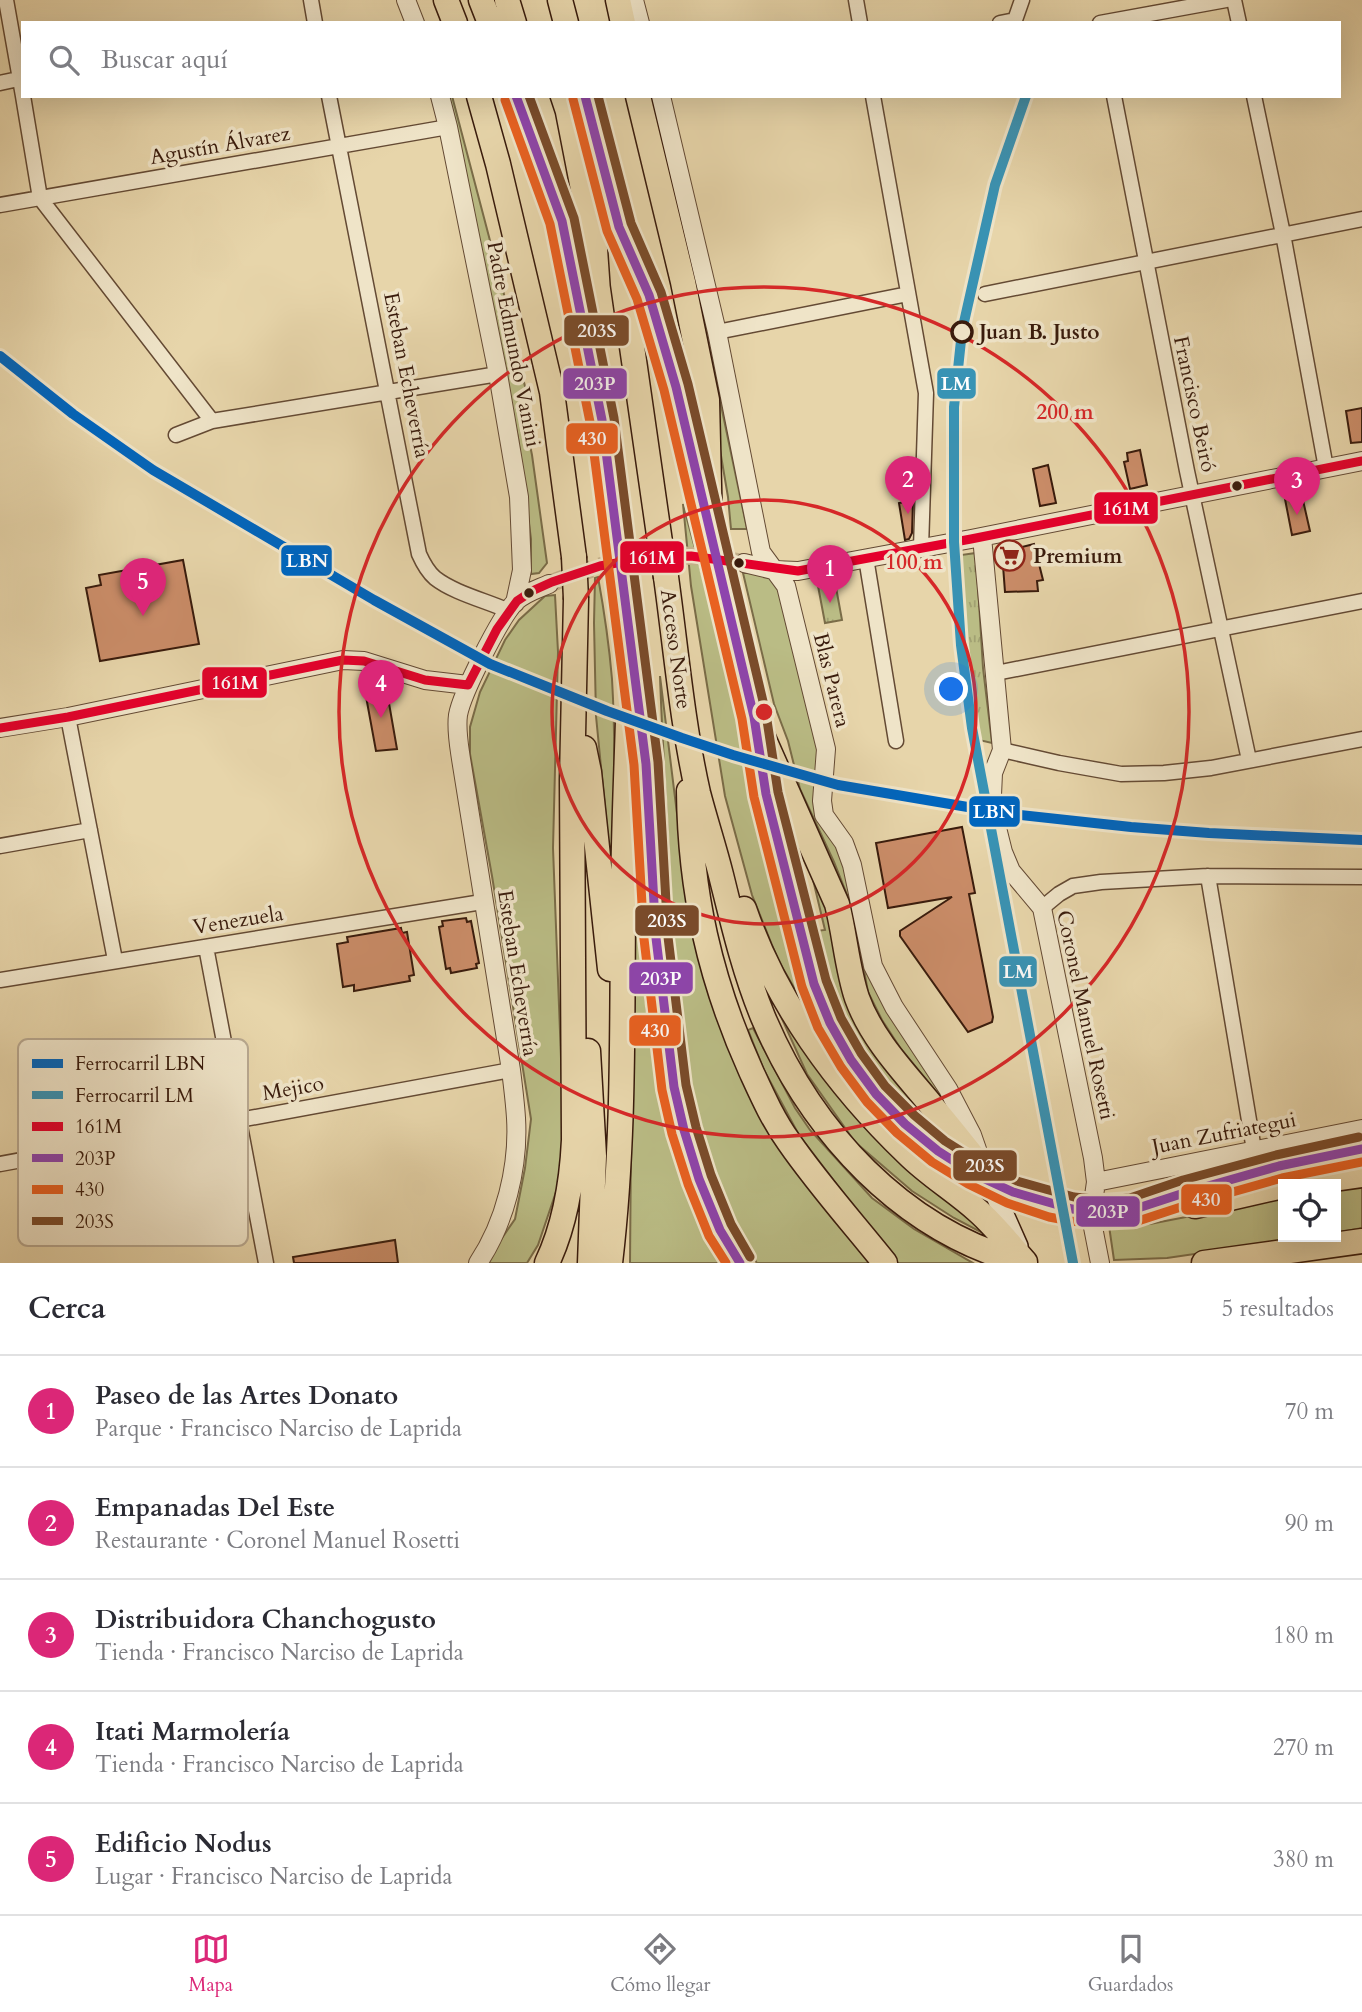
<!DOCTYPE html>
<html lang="es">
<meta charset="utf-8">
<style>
:root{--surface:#fff;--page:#f7f7f7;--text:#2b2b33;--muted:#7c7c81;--line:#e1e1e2;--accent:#db2777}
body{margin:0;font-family:Cardo,serif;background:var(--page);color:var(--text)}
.controls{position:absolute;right:21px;bottom:21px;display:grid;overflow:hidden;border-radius:0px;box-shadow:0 7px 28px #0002}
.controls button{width:63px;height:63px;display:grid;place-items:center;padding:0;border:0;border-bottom:2px solid var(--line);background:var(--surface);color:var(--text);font:35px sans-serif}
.you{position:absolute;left:952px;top:690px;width:24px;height:24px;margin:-18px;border:5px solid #fff;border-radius:50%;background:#1a73e8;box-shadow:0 0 0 10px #1a73e833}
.badge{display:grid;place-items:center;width:46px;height:46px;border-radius:50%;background:var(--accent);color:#fff;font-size:23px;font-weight:700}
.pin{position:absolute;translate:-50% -58px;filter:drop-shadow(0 2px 4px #0008)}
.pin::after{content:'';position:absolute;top:37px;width:24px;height:21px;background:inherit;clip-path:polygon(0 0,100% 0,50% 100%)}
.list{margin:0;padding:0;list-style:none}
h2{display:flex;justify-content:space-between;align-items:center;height:91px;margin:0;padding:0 28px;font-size:30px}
h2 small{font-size:23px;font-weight:400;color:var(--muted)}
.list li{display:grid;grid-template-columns:46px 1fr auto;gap:21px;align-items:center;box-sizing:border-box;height:112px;padding:0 28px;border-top:2px solid var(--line)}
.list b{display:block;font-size:26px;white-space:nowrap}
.list p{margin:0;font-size:23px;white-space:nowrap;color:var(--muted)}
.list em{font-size:23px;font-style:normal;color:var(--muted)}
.icon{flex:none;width:38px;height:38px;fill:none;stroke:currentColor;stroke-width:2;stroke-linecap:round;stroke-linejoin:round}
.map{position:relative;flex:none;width:1362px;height:1263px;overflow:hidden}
.search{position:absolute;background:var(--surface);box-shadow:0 7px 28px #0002;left:21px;right:21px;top:21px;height:77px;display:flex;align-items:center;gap:18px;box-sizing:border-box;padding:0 24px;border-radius:0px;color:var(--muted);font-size:26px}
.sheet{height:651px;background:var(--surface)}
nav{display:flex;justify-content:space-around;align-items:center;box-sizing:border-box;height:98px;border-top:2px solid var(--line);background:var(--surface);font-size:19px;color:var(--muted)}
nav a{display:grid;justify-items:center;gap:4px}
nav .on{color:var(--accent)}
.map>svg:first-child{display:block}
.green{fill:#babc85;stroke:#7a6c48;stroke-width:2}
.park{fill:url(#park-tufts);stroke:#7a6c48;stroke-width:2}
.building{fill:#cb8d69;stroke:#391b0c;stroke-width:2}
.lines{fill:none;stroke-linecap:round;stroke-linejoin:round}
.tertiary-tunnel{stroke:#c4b08a;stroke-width:18;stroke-dasharray:18 9;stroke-linecap:butt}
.minor-casing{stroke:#644a34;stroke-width:17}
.tertiary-casing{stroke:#644a34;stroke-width:20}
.secondary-casing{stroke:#391b0c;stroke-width:22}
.motorway-casing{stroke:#391b0c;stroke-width:27}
.minor{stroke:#efe4c8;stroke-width:14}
.tertiary{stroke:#efe4c8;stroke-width:18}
.secondary{stroke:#efe4c8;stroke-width:19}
.motorway{stroke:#e7d5aa;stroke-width:24}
.motorway-bridge-casing{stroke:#391b0c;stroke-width:27;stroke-linecap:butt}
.motorway-bridge{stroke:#e7d5aa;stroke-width:24}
.bus-1-casing{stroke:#efe4c8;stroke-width:14}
.bus-2-casing{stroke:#efe4c8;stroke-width:14}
.bus-3-casing{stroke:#efe4c8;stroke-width:14}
.bus-4-casing{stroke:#efe4c8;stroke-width:14}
.bus-1{stroke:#e4002b;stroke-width:9}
.bus-2{stroke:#8e44ad;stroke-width:9}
.bus-3{stroke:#e96121;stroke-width:9}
.bus-4{stroke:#7a4b2a;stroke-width:9}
.rail-1-casing{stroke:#efe4c8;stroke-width:16}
.rail-2-casing{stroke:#efe4c8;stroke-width:16}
.rail-1{stroke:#0065bd;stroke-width:10}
.rail-2{stroke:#3893b5;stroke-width:10}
.ring{fill:none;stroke:#d62828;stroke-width:3.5}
.stop-dot{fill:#efe4c8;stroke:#391b0c;stroke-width:3.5}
.bus-dot{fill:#391b0c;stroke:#efe4c8;stroke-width:2.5}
.labels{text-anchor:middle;stroke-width:7;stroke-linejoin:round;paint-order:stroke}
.street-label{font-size:21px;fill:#391b0c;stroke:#efe4c8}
.stop-label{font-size:21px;font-weight:bold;fill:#391b0c;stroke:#efe4c8;text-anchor:start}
.poi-label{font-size:21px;font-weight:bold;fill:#391b0c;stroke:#efe4c8;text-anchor:start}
.key{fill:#efe4c8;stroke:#b8a890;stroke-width:2}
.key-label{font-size:19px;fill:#391b0c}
.centre{fill:#d62828;stroke:#efe4c8;stroke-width:3.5}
.ring-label{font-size:21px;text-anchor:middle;font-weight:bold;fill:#d62828;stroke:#efe4c8;stroke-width:7;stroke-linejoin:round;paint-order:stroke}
.line-badge{stroke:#efe4c8;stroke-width:2.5}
.badge-label{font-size:19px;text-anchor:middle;font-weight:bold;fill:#fff}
</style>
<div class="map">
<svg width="1362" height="1263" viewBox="0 0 1362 1263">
<defs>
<pattern id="park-tufts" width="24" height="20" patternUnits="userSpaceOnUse" patternTransform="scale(1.75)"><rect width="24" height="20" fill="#babc85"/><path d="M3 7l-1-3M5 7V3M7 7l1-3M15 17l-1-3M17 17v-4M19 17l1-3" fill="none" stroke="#a1a172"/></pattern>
</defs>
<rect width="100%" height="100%" fill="#e7d5aa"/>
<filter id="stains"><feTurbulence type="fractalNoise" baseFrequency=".00286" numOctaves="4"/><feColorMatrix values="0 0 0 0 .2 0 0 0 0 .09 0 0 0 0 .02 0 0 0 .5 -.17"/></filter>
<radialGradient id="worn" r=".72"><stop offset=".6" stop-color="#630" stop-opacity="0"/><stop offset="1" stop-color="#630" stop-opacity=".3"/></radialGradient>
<path class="green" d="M446,96H452L503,290L529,404L522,406L532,455L547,563L539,573L531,574V539L518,438Z
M660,115L747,529H731L728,497L699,326L653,116Z
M683,504L739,711L791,934L825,930L810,867H814L844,968L963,1163L878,1105L814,1022L778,960L752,895L725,796L691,586Z
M743,573H769L779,587L822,751L817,787L846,860L871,972L947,1105L901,1049L882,1020L868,992L853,910L834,862L800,789L788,741L774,704Z
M598,577C604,610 609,644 612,679C616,745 614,812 612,879L596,716L594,623L595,578Z
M555,595L558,652L553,848L564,1137L558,1186L538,1245L527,1263H485L515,1219L525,1168L531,1119L492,876L470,754V727L480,692L505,640L519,620L545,596Z
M660,676L680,838L711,993L869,1263H757C675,1154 674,988 669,857C666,797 662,736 660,676Z
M637,835C641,981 646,1134 723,1263H630L633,908Z
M773,999L996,1240L954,1218L912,1191L855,1142L807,1074Z
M753,1028L795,1108L810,1130L872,1198L914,1229L973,1263H897L799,1135L764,1070L748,1030Z
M1362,1182V1228L1336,1233V1187Z
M1283,1198V1237H1311L1167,1258L1114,1260L1109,1226L1150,1224Z"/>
<path class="park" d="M976,553L983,668L992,743L979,740L964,618L961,555Z
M835,582L842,620L825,623L818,586Z"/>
<path class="building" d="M1362,408V442L1351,443L1346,411Z
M1140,450L1147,485L1130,489L1124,462L1128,461L1127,453Z
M1048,465L1056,503L1040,506L1033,469Z
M1302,496L1310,531L1292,535L1285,499Z
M913,501L912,533L909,539L905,540L899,503Z
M1034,544L1043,580L1037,581L1038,591L1005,592L1002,552Z
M183,560L199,644L100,661L86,588L101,585L99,575Z
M363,680L386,686L397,749L376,751Z
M962,827L975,893L969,894L993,1017L992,1022L968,1032L900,936V931L952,897L888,908L876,843Z
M466,918L467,922L471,921L479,963L476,964L477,968L451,973L450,968L446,969L439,927L443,926L442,921Z
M401,928L402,933L407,932L414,975L409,976L410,981L354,991V985L343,987L337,944L348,942L347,937Z
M395,1240L398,1263H294L293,1257Z"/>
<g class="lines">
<path class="tertiary-tunnel" d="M549,584C587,569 629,556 669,555C695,555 719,559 744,563"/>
<defs>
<path id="minor" d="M6,0L23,96
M311,0L315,23
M856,0L860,23
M1234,0L1239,23
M1000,23L1015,20L1022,0
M1100,23L1226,0
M0,83L23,78
M23,96L40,198L212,421
M329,96L419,554C423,563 428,572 435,578C454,593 487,601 509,611
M873,96L926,393L921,548
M1114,96L1187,471L1249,760
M1254,96L1283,234L1326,468
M0,205L448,127
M985,294L1362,219
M717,332L908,294
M176,435L212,421L498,374
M866,558L896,741
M996,673L1362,601
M68,717L115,960
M1002,750L1059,763L1121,774L1164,773L1211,768L1362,739
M0,846L90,830
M1208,876L1254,1150
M1042,908L1059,894L1073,886L1101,882L1208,876L1362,877
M206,947L266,1263
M0,980L482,902
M0,1164L511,1070"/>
<path id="tertiary" d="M406,0L415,23
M634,0L640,23
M440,96L448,127L498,374L519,497L522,570L515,603
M661,96L717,332L761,552L786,586L826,749L822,801L824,815L844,843L852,865L873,966L894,1007L948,1089L972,1135L980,1158
M982,537L1002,750L993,773L992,795L995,820L1003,852L1011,871L1042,908L1093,1158L1096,1182L1091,1217L1100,1263
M744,563L773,570L798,571L971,539L1362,461
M0,728L68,717L343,660L364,661L425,680L468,685
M1096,1182L1362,1129
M478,1263C505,1223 519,1167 516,1118C515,1102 513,1086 511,1070L461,759C459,745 456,730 458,715C462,693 500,618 515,602C524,593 538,589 549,584"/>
<path id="secondary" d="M986,1174L1018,1246"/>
<path id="motorway" d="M446,0L455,23
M481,0L490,23
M507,0L514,23
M560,0L566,23
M618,0L623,23
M479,96L498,164L552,392L574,557
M516,96L538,155
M536,96L543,117L602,420L619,548
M585,96L619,227L623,284L660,542
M638,96L683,282L707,400L710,528
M626,243L649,295L676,387L698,479
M666,577C676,649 682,722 698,793C705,820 714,847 721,875C733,923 744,971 763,1017C811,1131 902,1231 1024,1263
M721,580L754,717L766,794L797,920
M623,584L646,764L656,938L674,1087L684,1130L699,1179L720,1230L740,1263
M754,717L837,904C845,935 847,968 857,998C871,1037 901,1069 927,1100C946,1123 966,1147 984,1171
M584,748L589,772L610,969
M689,791C690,892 710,980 751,1071C762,1095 773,1120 789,1142C818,1184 853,1223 885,1263
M744,909C776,1002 837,1086 908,1154C929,1175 956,1191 978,1211C995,1226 1009,1244 1025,1262
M588,1051L594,1156L590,1263
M1298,1184L1362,1175
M1195,1206L1283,1186
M1133,1210C1207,1183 1285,1165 1362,1149
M547,1263C565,1225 572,1182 574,1140L572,780L576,599
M610,1263C624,1145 622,1031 623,912C623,848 626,785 628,721
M1204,1263L1362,1241"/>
</defs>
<use href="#minor" class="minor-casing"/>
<use href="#tertiary" class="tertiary-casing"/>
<use href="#secondary" class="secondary-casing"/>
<use href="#motorway" class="motorway-casing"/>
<use href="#minor" class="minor"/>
<use href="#tertiary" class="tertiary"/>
<use href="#secondary" class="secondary"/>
<use href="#motorway" class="motorway"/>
<defs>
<path id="motorway-bridge" d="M660,542L666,577
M712,543L721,580
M619,548L623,584
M574,557L576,599
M797,920C807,958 815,996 833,1031C878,1123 982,1196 1083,1210C1099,1213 1115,1211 1130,1210"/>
</defs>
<use href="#motorway-bridge" class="motorway-bridge-casing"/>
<use href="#motorway-bridge" class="motorway-bridge"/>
<defs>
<path id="bus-1" d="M468,685L497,629L517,601L532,591L552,582L600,566L650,557L691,556L798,571L971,539L1362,461
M0,728L68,717L343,660L364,661L425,680L468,685"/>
<path id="bus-2" d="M516,96L562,221L602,420L646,764L656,938L674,1087L684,1130L699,1179L720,1230L740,1263
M585,96L619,227L649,295L676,387L754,717L766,794L814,984L830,1023L851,1060L876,1094L905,1124L938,1151L974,1174L1013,1192L1072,1209L1102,1212L1132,1210L1187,1192L1279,1166L1362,1149"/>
<path id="bus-3" d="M573,99L607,231L637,299L664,390L742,719L754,797L802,987L818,1028L841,1067L867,1102L897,1133L932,1162L968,1184L1007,1203L1049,1217L1070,1221L1102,1224L1135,1222L1190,1204L1282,1178L1362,1162
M505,100L550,224L590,422L634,765L644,939L662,1090L672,1134L688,1184L709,1236L726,1263"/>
<path id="bus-4" d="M529,96L574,218L614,418L658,762L668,937L686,1085L696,1127L711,1175L731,1224L750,1257
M598,96L631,223L661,292L688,384L766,714L778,792L826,980L841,1018L861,1053L885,1086L914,1115L945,1141L980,1163L1017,1181L1074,1197L1103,1200L1130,1198L1183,1180L1276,1155L1359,1137"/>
</defs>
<use href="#bus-1" class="bus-1-casing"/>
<use href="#bus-2" class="bus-2-casing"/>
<use href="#bus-3" class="bus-3-casing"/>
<use href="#bus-4" class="bus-4-casing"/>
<use href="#bus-1" class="bus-1"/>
<use href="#bus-2" class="bus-2"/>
<use href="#bus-3" class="bus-3"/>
<use href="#bus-4" class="bus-4"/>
<defs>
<path id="rail-1" d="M0,356L73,414L153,470L374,600L490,664L607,711L682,738L733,755L838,785L1003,813L1131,827L1209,833L1362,840"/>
<path id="rail-2" d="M1026,96L995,185L962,331L954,407V542L961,645L972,728L1073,1263"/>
</defs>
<use href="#rail-1" class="rail-1-casing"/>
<use href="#rail-2" class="rail-2-casing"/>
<use href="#rail-1" class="rail-1"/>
<use href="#rail-2" class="rail-2"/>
</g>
<g class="ring">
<circle cx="764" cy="712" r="212"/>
<circle cx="764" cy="712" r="425"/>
</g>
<defs>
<symbol id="supermarket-ring" viewBox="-11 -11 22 22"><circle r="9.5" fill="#efe4c8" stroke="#8f2418" stroke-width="1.5"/><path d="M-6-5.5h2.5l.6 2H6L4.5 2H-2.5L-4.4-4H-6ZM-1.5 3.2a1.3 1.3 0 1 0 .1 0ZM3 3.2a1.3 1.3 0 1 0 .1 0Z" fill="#8f2418"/></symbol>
</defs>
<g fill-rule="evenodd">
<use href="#supermarket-ring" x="992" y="538" width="35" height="35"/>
</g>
<circle class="stop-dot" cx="962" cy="332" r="10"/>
<g class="bus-dot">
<circle cx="1237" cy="486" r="6"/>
<circle cx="739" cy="563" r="6"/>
<circle cx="529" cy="593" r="6"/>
</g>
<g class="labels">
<g class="street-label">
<text transform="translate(220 145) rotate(-10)" y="7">Agustín Álvarez</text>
<text transform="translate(514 344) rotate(79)" y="7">Padre Edmundo Vanini</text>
<text transform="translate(407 375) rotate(79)" y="7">Esteban Echeverría</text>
<text transform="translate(1195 404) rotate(78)" y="7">Francisco Beiró</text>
<text transform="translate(676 649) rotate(82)" y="7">Acceso Norte</text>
<text transform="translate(832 680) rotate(76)" y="7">Blas Parera</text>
<text transform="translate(238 920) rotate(-9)" y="7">Venezuela</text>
<text transform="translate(518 973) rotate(81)" y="7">Esteban Echeverría</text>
<text transform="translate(1086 1015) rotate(78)" y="7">Coronel Manuel Rosetti</text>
<text transform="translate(293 1088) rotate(-10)" y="7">Mejico</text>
<text transform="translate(1224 1133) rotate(-11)" y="7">Juan Zufriategui</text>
</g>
<g class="stop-label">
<text x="979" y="339">Juan B. Justo</text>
</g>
<g class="poi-label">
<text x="1033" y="563">Premium</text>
</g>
</g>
<rect x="18" y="1039" width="230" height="207" rx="10" class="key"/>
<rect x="32" y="1059" width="31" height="9" fill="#0065bd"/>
<rect x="32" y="1091" width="31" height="8" fill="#3893b5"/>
<rect x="32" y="1122" width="31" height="9" fill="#e4002b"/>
<rect x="32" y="1154" width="31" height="8" fill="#8e44ad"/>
<rect x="32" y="1185" width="31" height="9" fill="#e96121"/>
<rect x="32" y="1217" width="31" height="8" fill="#7a4b2a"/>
<g class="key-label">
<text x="75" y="1070">Ferrocarril LBN</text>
<text x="75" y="1102">Ferrocarril LM</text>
<text x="75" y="1133">161M</text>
<text x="75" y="1165">203P</text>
<text x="75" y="1196">430</text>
<text x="75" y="1228">203S</text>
</g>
<circle cx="764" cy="712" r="10" class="centre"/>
<g class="ring-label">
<text x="1065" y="419">200 m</text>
<text x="914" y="569">100 m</text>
</g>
<g class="line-badge">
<rect x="563" y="314" width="67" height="33" rx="7" fill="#7a4b2a"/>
<rect x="936" y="367" width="41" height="33" rx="7" fill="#3893b5"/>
<rect x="562" y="367" width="66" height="33" rx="7" fill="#8e44ad"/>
<rect x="565" y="422" width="54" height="33" rx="7" fill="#e96121"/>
<rect x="1093" y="491" width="66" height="34" rx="7" fill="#e4002b"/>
<rect x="619" y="540" width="66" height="34" rx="7" fill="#e4002b"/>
<rect x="280" y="544" width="53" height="33" rx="7" fill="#0065bd"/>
<rect x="201" y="666" width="67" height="33" rx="7" fill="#e4002b"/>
<rect x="968" y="795" width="53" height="33" rx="7" fill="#0065bd"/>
<rect x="634" y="904" width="66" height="33" rx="7" fill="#7a4b2a"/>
<rect x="998" y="955" width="40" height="33" rx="7" fill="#3893b5"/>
<rect x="628" y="961" width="66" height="34" rx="7" fill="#8e44ad"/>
<rect x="628" y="1014" width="54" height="33" rx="7" fill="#e96121"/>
<rect x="952" y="1149" width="66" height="33" rx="7" fill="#7a4b2a"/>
<rect x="1180" y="1183" width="53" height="33" rx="7" fill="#e96121"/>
<rect x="1075" y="1195" width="66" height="33" rx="7" fill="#8e44ad"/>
</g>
<g class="badge-label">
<text x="597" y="337">203S</text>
<text x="956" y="390">LM</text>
<text x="595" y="390">203P</text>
<text x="592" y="445">430</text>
<text x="1126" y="515">161M</text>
<text x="652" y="564">161M</text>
<text x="307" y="567">LBN</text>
<text x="235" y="689">161M</text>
<text x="994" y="818">LBN</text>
<text x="667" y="927">203S</text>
<text x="1018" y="978">LM</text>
<text x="661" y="985">203P</text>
<text x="655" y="1037">430</text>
<text x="985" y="1172">203S</text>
<text x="1206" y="1206">430</text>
<text x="1108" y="1218">203P</text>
</g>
<rect width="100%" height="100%" filter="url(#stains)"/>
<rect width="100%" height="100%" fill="url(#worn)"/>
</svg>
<div class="controls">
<button><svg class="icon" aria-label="locate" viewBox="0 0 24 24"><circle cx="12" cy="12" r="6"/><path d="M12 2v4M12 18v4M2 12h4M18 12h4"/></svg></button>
</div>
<div class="you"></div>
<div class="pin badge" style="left:830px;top:603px">1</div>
<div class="pin badge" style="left:908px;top:514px">2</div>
<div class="pin badge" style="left:1297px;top:515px">3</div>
<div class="pin badge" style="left:381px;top:718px">4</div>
<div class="pin badge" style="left:143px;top:616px">5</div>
<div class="search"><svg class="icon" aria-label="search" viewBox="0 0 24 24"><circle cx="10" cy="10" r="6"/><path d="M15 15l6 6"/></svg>Buscar aquí</div>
</div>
<section class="sheet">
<h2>Cerca<small>5 resultados</small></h2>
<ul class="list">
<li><span class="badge">1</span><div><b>Paseo de las Artes Donato</b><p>Parque · Francisco Narciso de Laprida</p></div><em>70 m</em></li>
<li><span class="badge">2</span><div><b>Empanadas Del Este</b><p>Restaurante · Coronel Manuel Rosetti</p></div><em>90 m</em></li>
<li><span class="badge">3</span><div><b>Distribuidora Chanchogusto</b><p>Tienda · Francisco Narciso de Laprida</p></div><em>180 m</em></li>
<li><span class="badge">4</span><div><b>Itati Marmolería</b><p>Tienda · Francisco Narciso de Laprida</p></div><em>270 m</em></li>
<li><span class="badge">5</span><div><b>Edificio Nodus</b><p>Lugar · Francisco Narciso de Laprida</p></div><em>380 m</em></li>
</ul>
</section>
<nav>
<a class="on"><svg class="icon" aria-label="map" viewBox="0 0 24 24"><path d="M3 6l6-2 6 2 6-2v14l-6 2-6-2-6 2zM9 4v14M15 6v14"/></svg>Mapa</a>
<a><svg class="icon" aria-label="directions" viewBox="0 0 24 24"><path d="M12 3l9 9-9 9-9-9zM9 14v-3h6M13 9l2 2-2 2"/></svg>Cómo llegar</a>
<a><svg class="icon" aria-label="saved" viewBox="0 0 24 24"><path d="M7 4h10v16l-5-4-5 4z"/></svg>Guardados</a>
</nav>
